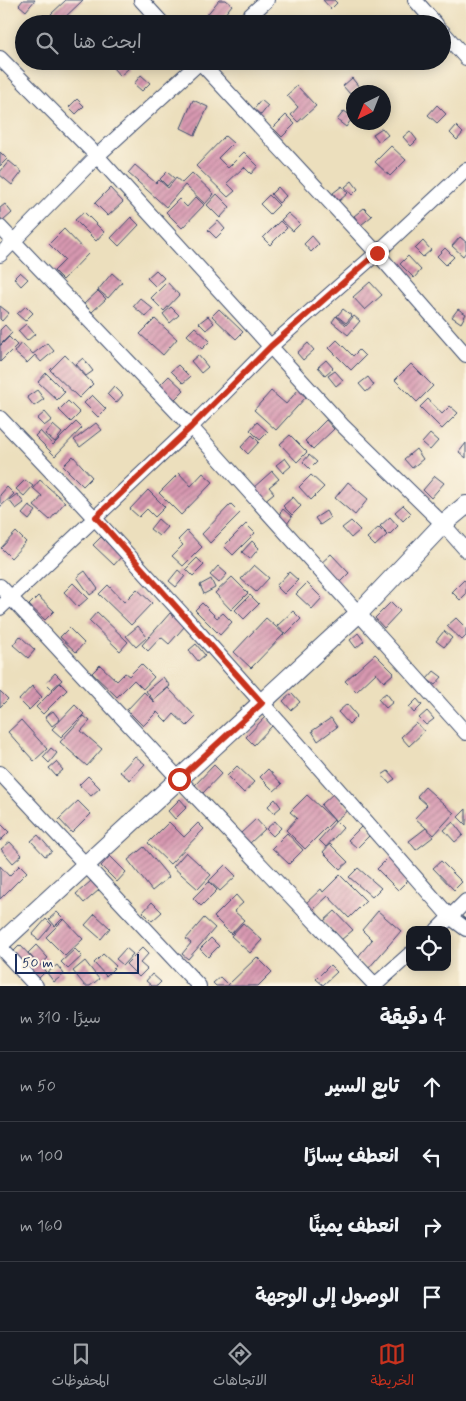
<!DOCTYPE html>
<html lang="ar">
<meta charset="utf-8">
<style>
:root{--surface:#171b24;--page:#20242c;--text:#f1f3f6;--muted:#9ea1a6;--line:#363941;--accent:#c8321e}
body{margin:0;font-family:Mynerve,"Playpen Sans Arabic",sans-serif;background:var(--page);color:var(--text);direction:rtl}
.controls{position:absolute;right:15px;bottom:15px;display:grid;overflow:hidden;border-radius:10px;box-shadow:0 2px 12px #0003}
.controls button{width:45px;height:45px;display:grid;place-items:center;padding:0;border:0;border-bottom:1px solid var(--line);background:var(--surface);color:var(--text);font:25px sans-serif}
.compass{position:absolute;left:346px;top:85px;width:45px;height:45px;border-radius:50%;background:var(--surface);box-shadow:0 2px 12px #0003;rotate:223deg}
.scale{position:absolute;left:15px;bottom:12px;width:124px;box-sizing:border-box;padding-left:5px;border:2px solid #1b2f5e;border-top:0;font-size:14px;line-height:18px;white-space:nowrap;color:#1b2f5e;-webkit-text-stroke:4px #fcf5e5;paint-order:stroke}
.stop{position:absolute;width:15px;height:15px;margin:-11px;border:4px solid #c8321e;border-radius:50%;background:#fff}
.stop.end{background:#c8321e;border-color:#fff;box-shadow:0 1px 5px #0008}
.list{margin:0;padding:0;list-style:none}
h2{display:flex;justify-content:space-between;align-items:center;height:65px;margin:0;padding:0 20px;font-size:21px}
h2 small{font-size:16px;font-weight:400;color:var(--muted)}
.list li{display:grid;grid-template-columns:32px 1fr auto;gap:15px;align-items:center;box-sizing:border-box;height:70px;padding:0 20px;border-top:1px solid var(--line)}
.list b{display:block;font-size:19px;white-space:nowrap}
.list em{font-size:16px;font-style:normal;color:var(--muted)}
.icon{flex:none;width:28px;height:28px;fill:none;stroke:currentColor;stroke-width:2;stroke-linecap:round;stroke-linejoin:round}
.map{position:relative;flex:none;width:466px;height:986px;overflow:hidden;direction:ltr}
.search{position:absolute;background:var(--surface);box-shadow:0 2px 12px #0003;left:15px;right:15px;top:15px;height:55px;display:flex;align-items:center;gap:12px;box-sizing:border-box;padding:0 18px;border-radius:28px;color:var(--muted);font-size:19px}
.sheet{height:345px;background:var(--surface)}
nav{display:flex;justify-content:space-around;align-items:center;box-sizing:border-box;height:70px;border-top:1px solid var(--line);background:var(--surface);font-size:14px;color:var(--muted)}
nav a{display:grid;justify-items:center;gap:2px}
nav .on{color:var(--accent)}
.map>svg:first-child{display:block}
.building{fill:url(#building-hatch)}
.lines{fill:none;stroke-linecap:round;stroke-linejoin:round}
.minor-casing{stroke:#3a496c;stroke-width:16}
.tertiary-casing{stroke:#3a496c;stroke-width:20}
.minor{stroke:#fff;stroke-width:14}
.tertiary{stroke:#fff;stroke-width:18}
.route{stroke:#c8321e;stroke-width:6}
</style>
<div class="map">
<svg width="466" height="986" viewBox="0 0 466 986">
<defs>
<pattern id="building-hatch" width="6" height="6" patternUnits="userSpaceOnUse" patternTransform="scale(1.25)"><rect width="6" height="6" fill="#d798b0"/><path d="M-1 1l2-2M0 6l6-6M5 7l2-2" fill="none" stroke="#ae7c92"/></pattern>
</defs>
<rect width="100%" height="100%" fill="#fcf5e5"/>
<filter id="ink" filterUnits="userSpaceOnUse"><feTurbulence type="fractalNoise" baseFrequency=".02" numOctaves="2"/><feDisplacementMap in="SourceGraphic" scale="10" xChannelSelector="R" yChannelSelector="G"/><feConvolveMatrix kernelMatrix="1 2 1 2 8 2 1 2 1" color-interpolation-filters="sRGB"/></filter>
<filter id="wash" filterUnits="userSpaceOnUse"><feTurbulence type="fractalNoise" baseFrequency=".0096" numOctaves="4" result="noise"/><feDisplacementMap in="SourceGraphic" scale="20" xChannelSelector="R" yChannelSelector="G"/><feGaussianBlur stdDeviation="1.12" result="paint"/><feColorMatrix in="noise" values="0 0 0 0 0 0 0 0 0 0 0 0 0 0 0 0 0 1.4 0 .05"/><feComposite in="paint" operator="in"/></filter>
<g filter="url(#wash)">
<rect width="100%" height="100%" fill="#ecdfbd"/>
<g id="blocks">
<path class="building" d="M23,0H35L26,11L19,5Z
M66,0H83L59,23L51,14Z
M219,0H226L232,5L217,24H203L201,22Z
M323,0H334L337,3L331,9Z
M69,17L76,24H62Z
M121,61L129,68L120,76L113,68Z
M141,75L150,83L142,91L134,84Z
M352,78L359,87L350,94L343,86Z
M297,86L316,106L298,122L291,115L298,107L287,95Z
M77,99L84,106L76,114L69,107Z
M193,100L208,107L195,135L181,128Z
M261,100L268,106L261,115L254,109Z
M437,105L446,114L437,123L428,115Z
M344,111L353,117L346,127L337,120Z
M286,115L295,124L282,137L273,128Z
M456,126L463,133L457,140L450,133Z
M382,128L388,135L379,142L373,134Z
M410,131L417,140L411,146L403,137Z
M225,136L233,143L218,158L228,168L244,152L258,166L251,174L244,167L227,183L235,191L228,197L196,166Z
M391,146L406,160L390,176L375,162Z
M0,152L7,159L0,166Z
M9,161L22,172L12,185L0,175V172Z
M135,165L156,183L159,180L168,188L176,178L182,183L192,173L214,194L205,204L185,185L166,207L128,173Z
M167,172L174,178L167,186L160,179Z
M352,181L358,189L352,195L345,187Z
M342,186L348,193L339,201L333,193Z
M278,187L286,196L279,203L271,194Z
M110,188L123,202L108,216L95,203Z
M217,194L230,207L220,218L207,205Z
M269,195L279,205L270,214L260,204Z
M196,197L204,205L182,228L166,212L179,199L187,207Z
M5,204L12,213L3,221L0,217V208Z
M364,208L372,216L361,225L354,216Z
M84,212L104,232L96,241L75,220Z
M288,213L300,224L293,231L281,220Z
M131,217L139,225L119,246L111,238Z
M218,221L225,229L216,238L208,230Z
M280,221L287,228L270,245L263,238Z
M64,229L88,254L63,280L54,271L65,260L49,244Z
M312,236L319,244L311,252L304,244Z
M460,237L466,242V252L463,256L452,246Z
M423,241L431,250L423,257L415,249Z
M445,248L454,257L446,265L437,256Z
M408,256L421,270L414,278L400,264Z
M156,270L164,278L155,286L147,278Z
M20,272L28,279L21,286L14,278Z
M112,273L122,282L108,298L98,290Z
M167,282L179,295L164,311L151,298Z
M370,282L382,295L365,310L353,297Z
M98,291L106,299L92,312L84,304Z
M140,298L153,309L146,317L133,306Z
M0,306L9,313L2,321L0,319Z
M26,306L33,313L25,321L17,314Z
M171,307L179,315L170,323L163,314Z
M219,309L243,332L236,339L212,316Z
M343,309L352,316L346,323L337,316Z
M458,309L466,314L461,323L452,317Z
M208,316L214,323L206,330L199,323Z
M336,316L346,325L354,316L360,321L348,335L332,322Z
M155,319L177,339L163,355L140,334Z
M26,324L35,334L27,341L18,331Z
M5,325L12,333L0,345V330Z
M195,327L210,341L202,349L187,335Z
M9,337L17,345L0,362V346Z
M337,340L353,356L359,350L365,356L351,370L329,348Z
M21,343L33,354L47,343L54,351L41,362L35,355L27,363L14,352Z
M308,343L314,350L303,360L297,353Z
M65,355L93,384L79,398L50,370Z
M198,355L208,367L201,373L191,361Z
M83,358L93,371L86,376L76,364Z
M326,360L333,368L325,375L318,367Z
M411,364L433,386L417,402L395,380Z
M178,365L190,377L183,383L171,371Z
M335,371L343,380L336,386L328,376Z
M46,373L65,392L57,400L38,382Z
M169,376L184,390L173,401L158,387Z
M368,377L374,385L366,392L359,384Z
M114,386L123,395L116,403L107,394Z
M37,390L44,399L34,406L27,397Z
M298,390L306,397L276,430L254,410L271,391L286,404Z
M92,395L106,409L98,417L84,403Z
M428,399L442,414L450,406L458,413L442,429L420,407Z
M68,401L80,413L71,422L59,410Z
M45,412L52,420L44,426L37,419Z
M326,420L334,429L313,449L305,441Z
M76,422L82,428L55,456L35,436L40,431L53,445Z
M257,422L268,432L260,440L250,430Z
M96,423L102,430L80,447L74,440Z
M53,425L62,433L55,442L45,434Z
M430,434L438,441L430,450L422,443Z
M252,435L259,442L248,454L241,447Z
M290,435L307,452L297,462L280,444Z
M466,443V458L459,452Z
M416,449L423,459L412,468L404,459Z
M309,455L317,462L310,469L303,462Z
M73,456L92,477L83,486L63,466Z
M285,458L291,466L283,473L276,465Z
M272,471L279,479L269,487L274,493L264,501L253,488Z
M179,473L191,486L203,473L213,482L181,515L159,493Z
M311,475L324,487L311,500L299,487Z
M435,476L444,483L431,498L423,490Z
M25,480L33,486L24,496L16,489Z
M40,480L65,502L50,520L34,506L42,496L33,488Z
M348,482L368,499L355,515L335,498Z
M7,487L14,494L0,507V495Z
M148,490L165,507L155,517L147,509L139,517L130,509Z
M17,494L24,503L16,509L9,500Z
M293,497L301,506L292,515L283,506Z
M231,504L240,513L210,543L202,534Z
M403,505L411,513L403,521L395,512Z
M29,506L36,511L29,520L22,514Z
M283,509L292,517L287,524L278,516Z
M326,511L330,518L320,525L315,518Z
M390,517L398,526L389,535L380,526Z
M158,519L167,527L159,536L150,529Z
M351,521L360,530L351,538L342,528Z
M246,524L255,533L233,555L224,546Z
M379,527L387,535L375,546L367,538Z
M187,531L202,547L183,566L172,556L183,545L178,540Z
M16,532L26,542L11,558L1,548Z
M101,537L121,557L114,565L93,545Z
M252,541L259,548L250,559L242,552Z
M331,554L349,573L338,584L319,565Z
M197,558L204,565L193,576L186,569Z
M254,565L269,578L256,592L241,579Z
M218,566L227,574L219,583L210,575Z
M178,570L185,576L176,587L169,581Z
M85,571L98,589L90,595L77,577Z
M289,572L298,580L284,594L276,586Z
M232,577L248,593L231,610L215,593Z
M211,579L215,588L204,594L200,585Z
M464,580L466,582V594L460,600L452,592Z
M73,583L88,598L78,607L64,592Z
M307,583L322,598L312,609L296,594Z
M108,585L124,602L137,589L152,603L131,625L99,594Z
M250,595L259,604L244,619L235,610Z
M38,596L54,611L45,620L29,605Z
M391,602L400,611L384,628L375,618Z
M202,603L217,618L223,613L232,622L220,635L195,610Z
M293,611L301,619L286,634L277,626Z
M97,612L128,642L120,651L89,621Z
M170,613L185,626L169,644L161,637L148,651L142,645Z
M266,618L284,634L251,668L234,652Z
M456,618L466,628V636L462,640L447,626Z
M138,626L147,637L136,647L126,636Z
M69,628L84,643L76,652L60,637Z
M444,631L452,638L444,647L436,641Z
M358,633L364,641L356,648L350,640Z
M20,636L35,650L28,658L13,645Z
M196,644L205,655L198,661L189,650Z
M375,654L394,673L384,682L376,673L356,692L345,681Z
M141,664L154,677L143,689L134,680L117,697L92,673L100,665L117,681L125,673L129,676Z
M434,671L442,677L435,685L427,679Z
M55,673L62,680L52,689L46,683Z
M163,677L170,686L153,700L146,691Z
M60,683L67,690L43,714L36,707Z
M32,686L42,697L29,710L19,700Z
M168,688L196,717L187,726L174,714L167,722L157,712L143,726L127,710L144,692L154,702Z
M0,691L8,699L0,707Z
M292,693L300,702L291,710L283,701Z
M386,693L393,702L386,708L378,699Z
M417,699L422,705L414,713L409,707Z
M347,704L357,716L349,724L338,712Z
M75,705L84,714L61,737L52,729Z
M53,711L60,720L52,726L45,717Z
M427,711L434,719L426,725L419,718Z
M84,716L90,721L81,731L102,749L87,766L60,742Z
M265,717L273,725L254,745L246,737Z
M331,718L337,727L318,741L312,731Z
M21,720L47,749L34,761L8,732Z
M416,723L425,731L409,746L401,737Z
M51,748L57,753L49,763L43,757Z
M135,756L145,764L130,780L120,772Z
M56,762L63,770L56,776L49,768Z
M214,765L222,773L202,794L194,786Z
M237,766L254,782L244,793L227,776Z
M268,769L282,784L274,791L260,777Z
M388,771L395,779L389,783L382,775Z
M88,776L100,788L91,796L79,785Z
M425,787L454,813L434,835L415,818L427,805L417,796Z
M335,792L349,809L335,821L321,805Z
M307,795L334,820L305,849L286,830L297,818L290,812Z
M180,799L187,807L175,819L168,811Z
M275,799L281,807L274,813L268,806Z
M78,801L91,814L72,833L59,819Z
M466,809V825L458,817Z
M256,819L265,829L249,844L240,834Z
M275,821L281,828L273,836L266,829Z
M336,821L343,828L326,847L319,840Z
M169,822L184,837L198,823L204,829L170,864L148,843Z
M453,822L463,835L455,842L444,830Z
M0,823L9,832L0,841Z
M363,825L372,833L357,848L348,840Z
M426,828L433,837L416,850L409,841Z
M287,833L303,850L289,864L272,848Z
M38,835L52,851L45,856L31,841Z
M10,842L22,855L13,863L1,849Z
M330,844L348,862L340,869L323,852Z
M144,847L169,877L152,891L128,860Z
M186,852L211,875L198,889L173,867Z
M393,853L414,874L398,890L377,869Z
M110,856L126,872L117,882L101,866Z
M441,861L462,882L454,890L433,868Z
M20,865L27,872L0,899V866L9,876Z
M225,865L236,876L220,891L209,881Z
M358,868L381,888L372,897L349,877Z
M340,875L366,901L349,918L328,896L312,911L305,904L321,889L323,892Z
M91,881L99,890L84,903L76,894Z
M209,882L217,890L201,906L193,898Z
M236,895L243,903L234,911L244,920L231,934L214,917Z
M152,902L162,912L152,921L143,912Z
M335,911L353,930L341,940L324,921Z
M378,911L401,931L368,969L356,959L372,940L362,930Z
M57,912L63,918L55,926L49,919Z
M95,914L110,928L101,939L85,925Z
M204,918L215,928L188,959L182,954L191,943L186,939Z
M46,919L52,925L39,940L32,935Z
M64,919L83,939L65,956L46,937Z
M243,923L262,940L250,953L231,936Z
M211,938L219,946L208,957L200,949Z
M20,945L37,963L28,953L36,945L48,958L40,965L46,971L37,980L11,954Z
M143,947L149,953L140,963L147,969L139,977L126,964Z
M126,948L133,954L123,965L116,959Z
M75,949L82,956L68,969L61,962Z
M103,954L116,966L106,976L94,963Z
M257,957L272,972L258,986H216L213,983L220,977L228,985Z
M85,961L99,979L90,986H85L73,971Z
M57,965L64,974L54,982L47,973Z
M330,965L337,972L323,985L316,979Z
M152,974L161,982L157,986H152L146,981Z"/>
</g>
</g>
<g filter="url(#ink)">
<use href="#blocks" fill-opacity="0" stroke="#3a496c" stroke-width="1"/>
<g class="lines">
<defs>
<path id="minor" d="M141,0L163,24
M415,0L436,24
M241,24L267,0
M442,31L466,58
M0,58L97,156L342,425L443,524L466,550
M199,61L377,253L466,355
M0,227L191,427L466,733
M0,255L97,156L201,61
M0,418C155,579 302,748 450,917L466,929
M0,586L179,779L376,986
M0,608L191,427L271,346L377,253L466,170
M0,773L199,986
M437,930L466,901
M0,947L36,986
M374,986L410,954"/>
<path id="tertiary" d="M0,944L359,613L443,524L466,505"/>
</defs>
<use href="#minor" class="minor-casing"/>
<use href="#tertiary" class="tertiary-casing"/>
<use href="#minor" class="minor"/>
<use href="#tertiary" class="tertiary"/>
</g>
</g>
<g class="lines" filter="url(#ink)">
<path class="route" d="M179,779L262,703L96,517L191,427L271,346L377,253"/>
</g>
</svg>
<div class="controls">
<button><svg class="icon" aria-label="locate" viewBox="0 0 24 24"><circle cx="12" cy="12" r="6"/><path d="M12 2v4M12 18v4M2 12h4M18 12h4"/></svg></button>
</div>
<svg class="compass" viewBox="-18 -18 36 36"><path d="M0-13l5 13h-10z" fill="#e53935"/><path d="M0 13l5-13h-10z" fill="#9ea1a6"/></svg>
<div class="scale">50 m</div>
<div class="stop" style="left:179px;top:779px"></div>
<div class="stop end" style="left:377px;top:253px"></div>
<div class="search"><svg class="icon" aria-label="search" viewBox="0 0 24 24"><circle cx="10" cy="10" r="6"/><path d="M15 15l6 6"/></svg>ابحث هنا</div>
</div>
<section class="sheet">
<h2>4 دقيقة<small>سيرًا · 310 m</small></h2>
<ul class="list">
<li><svg class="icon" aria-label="ahead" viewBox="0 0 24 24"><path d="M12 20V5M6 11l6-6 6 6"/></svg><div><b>تابع السير</b></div><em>50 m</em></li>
<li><svg class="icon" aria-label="left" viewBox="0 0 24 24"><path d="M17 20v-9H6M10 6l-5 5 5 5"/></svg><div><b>انعطف يسارًا</b></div><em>100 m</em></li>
<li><svg class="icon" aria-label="right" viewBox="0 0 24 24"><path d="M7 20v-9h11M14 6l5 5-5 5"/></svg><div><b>انعطف يمينًا</b></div><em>160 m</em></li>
<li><svg class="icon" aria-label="arrive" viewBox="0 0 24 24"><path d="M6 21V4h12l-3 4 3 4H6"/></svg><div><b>الوصول إلى الوجهة</b></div></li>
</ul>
</section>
<nav>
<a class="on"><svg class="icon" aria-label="map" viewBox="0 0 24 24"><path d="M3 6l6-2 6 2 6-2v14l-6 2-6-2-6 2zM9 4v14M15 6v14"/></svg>الخريطة</a>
<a><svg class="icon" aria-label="directions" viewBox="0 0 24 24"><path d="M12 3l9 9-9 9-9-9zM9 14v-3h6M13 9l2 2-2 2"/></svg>الاتجاهات</a>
<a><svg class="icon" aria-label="saved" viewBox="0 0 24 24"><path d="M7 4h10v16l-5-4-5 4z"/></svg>المحفوظات</a>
</nav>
